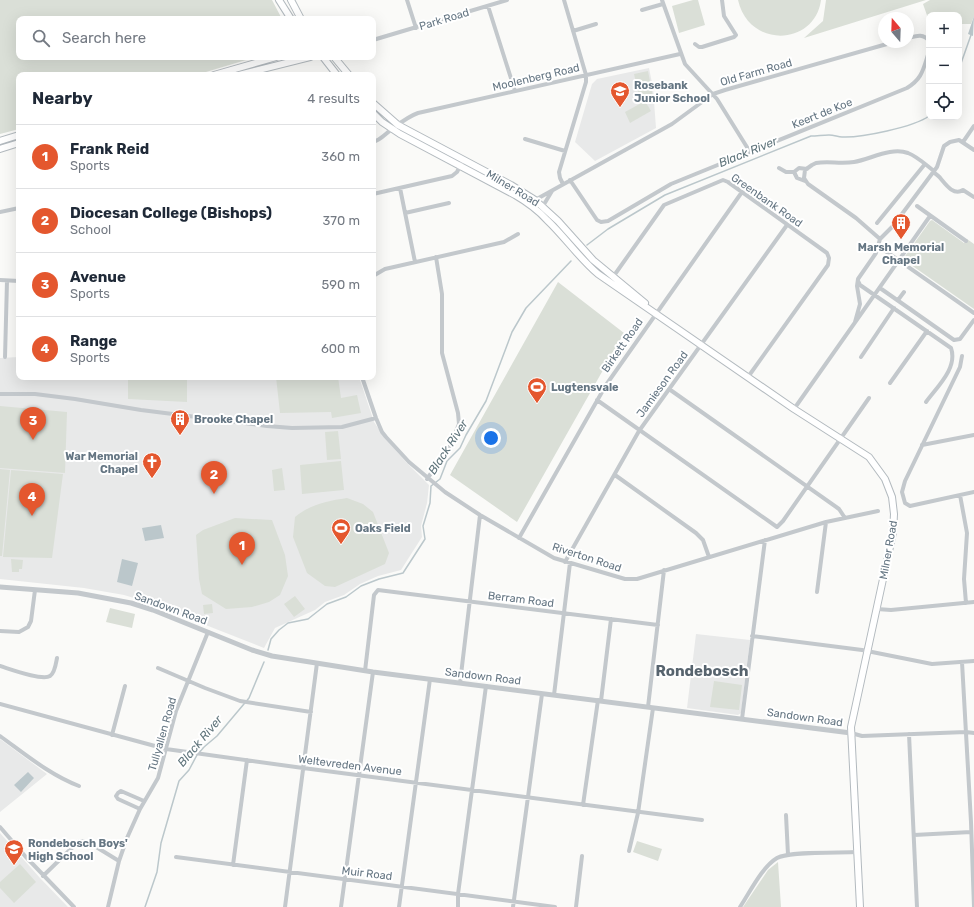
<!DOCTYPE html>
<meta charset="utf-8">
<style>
:root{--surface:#fff;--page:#f2f2f3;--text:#1f2937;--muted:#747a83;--line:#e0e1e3;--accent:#e4572e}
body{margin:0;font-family:Rubik,sans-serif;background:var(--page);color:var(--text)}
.controls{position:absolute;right:12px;top:12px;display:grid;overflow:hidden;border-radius:8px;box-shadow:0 4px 16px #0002}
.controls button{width:36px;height:36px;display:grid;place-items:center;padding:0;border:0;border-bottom:1px solid var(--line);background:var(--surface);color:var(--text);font:20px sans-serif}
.compass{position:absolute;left:878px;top:12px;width:36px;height:36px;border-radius:50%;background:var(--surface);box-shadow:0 4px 16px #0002;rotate:341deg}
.you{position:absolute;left:491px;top:438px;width:14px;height:14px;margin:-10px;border:3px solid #fff;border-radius:50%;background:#1a73e8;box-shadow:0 0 0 6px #1a73e833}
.badge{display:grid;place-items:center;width:26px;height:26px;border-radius:50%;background:var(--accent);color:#fff;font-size:13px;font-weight:700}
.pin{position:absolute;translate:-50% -33px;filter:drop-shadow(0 1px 2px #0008)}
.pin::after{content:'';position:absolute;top:21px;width:14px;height:12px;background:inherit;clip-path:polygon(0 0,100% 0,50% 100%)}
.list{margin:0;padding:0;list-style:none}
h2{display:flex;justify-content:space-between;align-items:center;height:52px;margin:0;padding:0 16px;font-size:17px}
h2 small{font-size:13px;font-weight:400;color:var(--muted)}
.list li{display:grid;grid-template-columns:26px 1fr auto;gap:12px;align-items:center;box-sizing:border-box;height:64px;padding:0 16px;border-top:1px solid var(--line)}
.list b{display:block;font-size:15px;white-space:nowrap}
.list p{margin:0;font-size:13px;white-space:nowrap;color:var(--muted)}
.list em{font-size:13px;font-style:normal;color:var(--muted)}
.icon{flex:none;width:22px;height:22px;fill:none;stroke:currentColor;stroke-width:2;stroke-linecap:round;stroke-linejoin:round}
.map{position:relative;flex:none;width:974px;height:907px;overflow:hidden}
.search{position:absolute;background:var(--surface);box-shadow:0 4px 16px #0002;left:16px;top:16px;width:360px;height:44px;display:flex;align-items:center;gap:10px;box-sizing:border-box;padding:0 14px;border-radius:8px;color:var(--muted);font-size:15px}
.panel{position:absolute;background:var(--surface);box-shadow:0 4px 16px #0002;left:16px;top:72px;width:360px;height:308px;border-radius:8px}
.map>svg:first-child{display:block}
.built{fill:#e8e9e9}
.green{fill:#dadfd7}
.water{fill:#bbc7cb}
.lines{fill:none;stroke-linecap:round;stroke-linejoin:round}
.stream{stroke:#bbc7cb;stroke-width:1.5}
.secondary-casing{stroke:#b3babf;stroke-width:8}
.minor{stroke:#c3c8cc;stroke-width:4}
.tertiary{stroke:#c3c8cc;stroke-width:5}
.secondary{stroke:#fff;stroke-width:6}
.labels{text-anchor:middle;stroke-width:4;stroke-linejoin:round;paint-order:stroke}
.street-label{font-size:11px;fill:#657683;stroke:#fff}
.poi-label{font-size:11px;font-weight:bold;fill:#657683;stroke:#fff;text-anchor:start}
.water-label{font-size:12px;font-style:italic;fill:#60757c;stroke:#fff}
.district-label{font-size:15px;font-weight:bold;fill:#57646e;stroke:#fff}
</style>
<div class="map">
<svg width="974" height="907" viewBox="0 0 974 907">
<rect width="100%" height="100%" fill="#fafaf8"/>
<path class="built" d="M649,68L653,88L656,128L595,161L575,142L592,84L597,79Z
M19,357V377H359L374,422L385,438L406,462L429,485L427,503L421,526L422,537L401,570L378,576L360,584L344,595L325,602L315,610L275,628L264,648L147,602L124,595L84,588L0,579V358Z
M696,634L750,640L741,713L738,715L687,708Z
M0,739L47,774L0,812Z
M0,833L40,878L68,907H0Z"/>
<path class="green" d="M0,0H272L282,19H19V57H256L196,75H19V129L0,134Z
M693,0H698L705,25L679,33L672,6Z
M738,0H821C815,46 749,49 738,0Z
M826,0H926L804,38L823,21Z
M930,0H974V16L971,24H959V15H929V21L923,4Z
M648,71L653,97L640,100L634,74Z
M645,101L651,111L630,123L625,112Z
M932,220L964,243L967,239L974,244V309L904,260L903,259L930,221Z
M558,282L624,333L517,522L450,475Z
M128,377H187V402L128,399Z
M276,377H338L341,398L357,395L361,413L332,418L331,412L280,413Z
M0,406L67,412L65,473L0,468Z
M338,431L341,459L327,460L325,432Z
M341,461L344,490L302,494L300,465Z
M282,468L285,490L274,491L272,470Z
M0,469L10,470L2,556H0Z
M11,470L63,474L52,558L3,557Z
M347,498L363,504L373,512L389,553L385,564L335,587L325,586L307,573L293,537L295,517C311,504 327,501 347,498Z
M235,518L272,520L285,555L288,576L280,595L269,602L252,607L226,609L202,594L199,579L196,535L203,530Z
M11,559L23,560L22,569H19V572H12Z
M295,596L305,609L294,617L284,604Z
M212,604L213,613L204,614L203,605Z
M110,608L135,614L132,628L106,622Z
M714,681L742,685L739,710L710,707Z
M637,841L662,849L658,861L633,852Z
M778,862L781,907H743L768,870Z
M20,864L36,882L14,903L0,888V882Z"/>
<path class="water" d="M974,16L973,36L968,34Z
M161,525L164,538L145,541L142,528Z
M122,559L138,563L132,586L117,582Z
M28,772L34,778L21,792L14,785Z"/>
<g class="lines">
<path class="stream" d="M959,69L971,35
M587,245L608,229L665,195L811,136C817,136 823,135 829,135C834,135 838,137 842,137C861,138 914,127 929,116
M268,650L271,639L279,630L288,623L308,619L327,604L346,597L361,586L379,579L403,573L425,539L423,526L430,503L431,486L440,479L447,461L460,448L466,435L486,401L512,332L526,308L571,261
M145,907L157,872L161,843L179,781L189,770L197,755L204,747L217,736L249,698L264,662"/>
<defs>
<path id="secondary" d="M279,0L291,19
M291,0L301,19
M323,57L337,75
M334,57L349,75
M214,75L276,57
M239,75L310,57
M373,103L398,125L511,185L535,200L558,221L593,260L645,303
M373,113L382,122L400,134L515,195C527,202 538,210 547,220C565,237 579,258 598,274L794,409L869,457L885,479L892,497L894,514L893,533L851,727L860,907
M0,141L19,135
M0,149L19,143"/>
</defs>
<use href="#secondary" class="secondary-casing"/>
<path class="minor" d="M407,0L416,28
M662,0L685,64L717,99L750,152
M488,6L515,91
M642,10L663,4
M573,31L596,24
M908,38C916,36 923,33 929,41
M373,40L507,0
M695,44L699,47H702L734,37L736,35L724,16L722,0
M525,139L565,151
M373,142C381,140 385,134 392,129C400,123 409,116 418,113L680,54
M963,142L974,126
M779,168L786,172H794L799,168L807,169
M794,172L797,178L805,181
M933,172C936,174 939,176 941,179C946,185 954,196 963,190L974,197
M570,180L597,220L601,222L608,221L671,184L907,88C923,78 923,69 929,52
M563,184L560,178L559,172L586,82V75L564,0
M400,188L415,262
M373,194L452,176L457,172L463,160
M535,200L672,124L713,94L725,90L894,42
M543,206L552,191
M917,206L966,241
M0,212L19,208
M405,213L449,203
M877,223L925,164
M880,239L893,226L937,167L944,146L950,142L959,140L974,150
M884,250L974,313
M373,276L385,269L504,242L518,234
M613,277L664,205L723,180L728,182L827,253L829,258L828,265L748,377
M0,280L19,281
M858,281L860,285L951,348C958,368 937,387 926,402
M880,288L954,340L960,339L974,320
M898,300L904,292
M855,322L860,304L857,286L858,279L876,253L880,239L856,218L808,184L804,178L805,170L812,165L816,163C828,161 841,164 854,162C871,159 891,147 908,153C918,157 926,165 934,171
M962,356L960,367L905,481L902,492L905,503L910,506L974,492
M5,357L7,281
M861,357L894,308
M362,377L376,418L382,432L386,437L409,462L445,492L480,515L554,558L625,579H637L826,522L878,511
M890,383L927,331
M669,389L839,509L845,518
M0,394H35L75,399L141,410L267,426L292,428L342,427L376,418
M597,400L777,527
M794,409L930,216
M922,445L974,435
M615,475L696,533L703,540L709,557
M427,479L450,446L459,424L458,413L442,353V294L436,257
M960,495L967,533L964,579L966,603
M777,527L783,521L869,398
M519,538L606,385L742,192
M565,562L639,431L787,225
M817,592L826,522
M877,609L891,610L974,602
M0,631L19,632L28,627L31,621L35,590
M752,636L862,650L932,664L974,661
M962,662L971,822L974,907
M0,666C10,669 42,681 50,676C55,673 56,663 57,658
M158,668L205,688L240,701L311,712
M365,671L374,595L378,590L658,625
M460,683L480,515
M554,695L570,563
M601,701L611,619
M0,704L166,749L303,768L702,820
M648,707L664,570
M742,719L765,540
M851,733L862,736L966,732L974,733
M909,734L917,907
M112,735L125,686
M0,736C25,754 50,775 79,786
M583,805L598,700
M140,809L118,799L116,796L118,793L121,791L144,801
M786,815L788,855
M0,827L25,856L74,907
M914,835L971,832
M629,851L638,813L653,708
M176,857L555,907
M233,865L247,760
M43,876L77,843L80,841L88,842L119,861
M108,907L119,861L127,838L140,809L158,778L176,711L208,632
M285,907L317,663
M341,907L373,672
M399,907L430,679
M458,907V894L486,686
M513,907L542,694
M576,907L582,856
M740,907C750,892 762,867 777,858C789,851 840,853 857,852"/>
<path class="tertiary" d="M0,587L78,593L131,603L153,610L252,650L272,656L373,672L851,733"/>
<use href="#secondary" class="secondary"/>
</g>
<defs>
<symbol id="school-pin" viewBox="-11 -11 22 30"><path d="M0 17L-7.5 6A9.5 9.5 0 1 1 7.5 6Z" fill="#e4572e" stroke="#fff"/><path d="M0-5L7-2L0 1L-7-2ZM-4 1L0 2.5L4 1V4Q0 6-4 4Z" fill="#fff"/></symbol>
<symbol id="building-pin" viewBox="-11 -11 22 30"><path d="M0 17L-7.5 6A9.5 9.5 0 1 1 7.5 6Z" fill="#e4572e" stroke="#fff"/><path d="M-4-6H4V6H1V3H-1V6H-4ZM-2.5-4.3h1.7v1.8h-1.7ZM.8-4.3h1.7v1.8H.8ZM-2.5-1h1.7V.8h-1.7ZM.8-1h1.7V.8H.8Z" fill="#fff"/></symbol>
<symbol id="stadium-pin" viewBox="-11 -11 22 30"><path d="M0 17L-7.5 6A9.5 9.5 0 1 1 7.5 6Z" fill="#e4572e" stroke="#fff"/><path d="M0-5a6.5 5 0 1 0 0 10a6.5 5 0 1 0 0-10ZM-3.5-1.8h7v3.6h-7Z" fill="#fff"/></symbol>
<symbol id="church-pin" viewBox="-11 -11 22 30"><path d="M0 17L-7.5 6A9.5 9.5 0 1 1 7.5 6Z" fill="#e4572e" stroke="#fff"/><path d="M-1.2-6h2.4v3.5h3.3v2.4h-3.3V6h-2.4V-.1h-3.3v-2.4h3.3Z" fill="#fff"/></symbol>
</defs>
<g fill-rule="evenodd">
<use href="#school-pin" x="609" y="80" width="22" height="30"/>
<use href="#building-pin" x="890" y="212" width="22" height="30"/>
<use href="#stadium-pin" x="526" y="376" width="22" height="30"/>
<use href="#building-pin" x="169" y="408" width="22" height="30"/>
<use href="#church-pin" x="141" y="451" width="22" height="30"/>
<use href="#stadium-pin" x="330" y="517" width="22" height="30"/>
<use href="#school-pin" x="3" y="838" width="22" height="30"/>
</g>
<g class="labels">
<g class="street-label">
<text transform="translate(444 19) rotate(-17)" y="4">Park Road</text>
<text transform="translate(756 72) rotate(-16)" y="4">Old Farm Road</text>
<text transform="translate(536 77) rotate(-13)" y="4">Moolenberg Road</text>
<text transform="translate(822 113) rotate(-22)" y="4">Keert de Koe</text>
<text transform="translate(513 188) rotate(31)" y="4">Milner Road</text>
<text transform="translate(767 200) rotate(35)" y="4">Greenbank Road</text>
<text transform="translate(622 345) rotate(-55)" y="4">Birkett Road</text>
<text transform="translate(662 384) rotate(-54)" y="4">Jamieson Road</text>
<text transform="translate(888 550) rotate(-80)" y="4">Milner Road</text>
<text transform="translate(587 557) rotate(18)" y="4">Riverton Road</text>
<text transform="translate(521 599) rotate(7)" y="4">Berram Road</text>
<text transform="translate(171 608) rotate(20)" y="4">Sandown Road</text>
<text transform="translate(483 676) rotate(7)" y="4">Sandown Road</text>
<text transform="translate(805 717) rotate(8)" y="4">Sandown Road</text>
<text transform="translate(162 734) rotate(-74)" y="4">Tullyallen Road</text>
<text transform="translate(350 765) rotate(7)" y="4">Weltevreden Avenue</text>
<text transform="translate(367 873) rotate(7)" y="4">Muir Road</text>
</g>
<g class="poi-label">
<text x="634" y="89">Rosebank<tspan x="634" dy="13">Junior School</tspan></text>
<text x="901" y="251" text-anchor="middle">Marsh Memorial<tspan x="901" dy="13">Chapel</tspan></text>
<text x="551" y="391">Lugtensvale</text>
<text x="194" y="423">Brooke Chapel</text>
<text x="138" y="460" text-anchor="end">War Memorial<tspan x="138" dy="13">Chapel</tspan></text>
<text x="355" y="532">Oaks Field</text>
<text x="28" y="847">Rondebosch Boys'<tspan x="28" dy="13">High School</tspan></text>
</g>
<g class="water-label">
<text transform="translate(748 152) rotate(-22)" y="4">Black River</text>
<text transform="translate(448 447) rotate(-57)" y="4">Black River</text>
<text transform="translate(200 741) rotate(-50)" y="4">Black River</text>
</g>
<g class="district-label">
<text x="702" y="676">Rondebosch</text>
</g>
</g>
</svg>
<div class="controls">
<button>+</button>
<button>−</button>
<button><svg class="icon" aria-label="locate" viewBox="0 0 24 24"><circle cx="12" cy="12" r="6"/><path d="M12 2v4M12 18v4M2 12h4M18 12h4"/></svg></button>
</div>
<svg class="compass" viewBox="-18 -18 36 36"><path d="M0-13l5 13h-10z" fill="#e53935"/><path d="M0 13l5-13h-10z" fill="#747a83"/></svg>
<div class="you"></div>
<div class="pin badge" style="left:242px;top:565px">1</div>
<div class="pin badge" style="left:214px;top:494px">2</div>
<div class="pin badge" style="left:33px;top:440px">3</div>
<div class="pin badge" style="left:32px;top:516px">4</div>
<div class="search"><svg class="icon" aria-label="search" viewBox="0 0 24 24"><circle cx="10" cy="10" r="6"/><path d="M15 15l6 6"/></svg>Search here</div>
<section class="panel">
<h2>Nearby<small>4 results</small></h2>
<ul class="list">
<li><span class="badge">1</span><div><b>Frank Reid</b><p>Sports</p></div><em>360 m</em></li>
<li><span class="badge">2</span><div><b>Diocesan College (Bishops)</b><p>School</p></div><em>370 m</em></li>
<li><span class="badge">3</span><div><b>Avenue</b><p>Sports</p></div><em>590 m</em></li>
<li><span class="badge">4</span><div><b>Range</b><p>Sports</p></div><em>600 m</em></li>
</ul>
</section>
</div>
